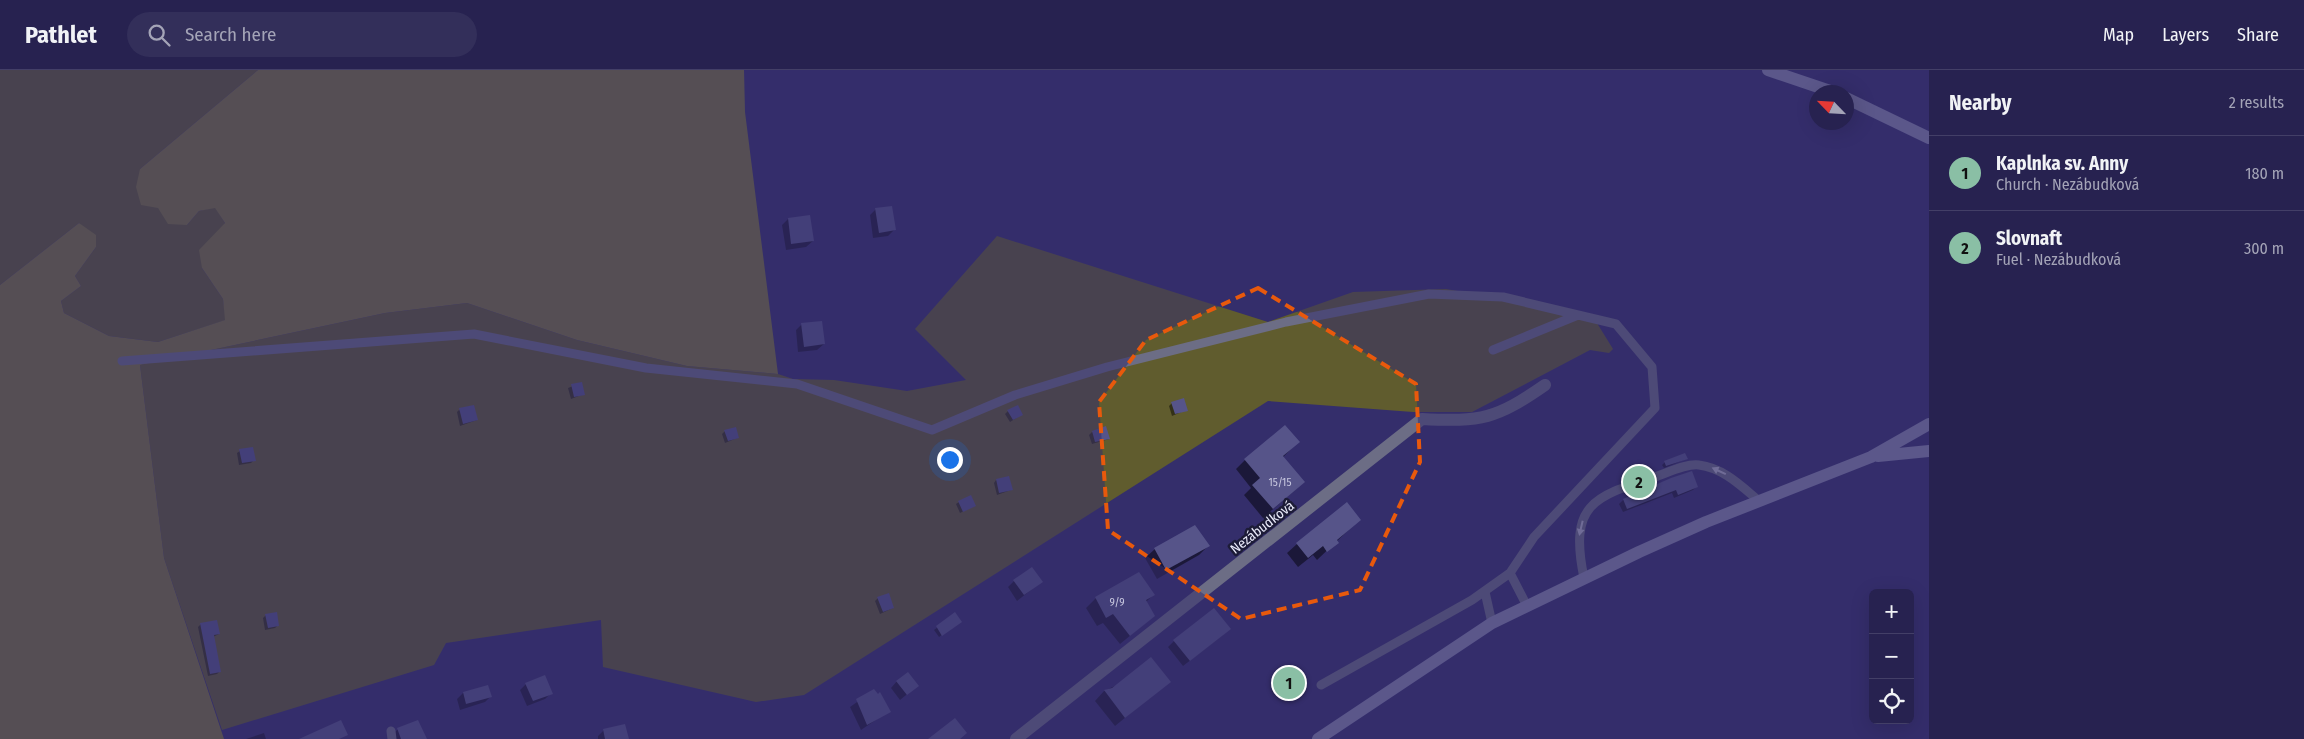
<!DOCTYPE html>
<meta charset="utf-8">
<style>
:root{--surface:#272250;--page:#332f5a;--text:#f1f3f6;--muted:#a4a4b7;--line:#433f67;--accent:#8abfa5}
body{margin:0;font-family:"Fira Sans Condensed",sans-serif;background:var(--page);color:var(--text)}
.controls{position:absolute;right:15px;bottom:15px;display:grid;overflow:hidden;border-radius:8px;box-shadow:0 5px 20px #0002}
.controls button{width:45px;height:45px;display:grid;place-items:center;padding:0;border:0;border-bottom:1px solid var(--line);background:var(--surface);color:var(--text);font:25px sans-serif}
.compass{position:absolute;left:1809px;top:15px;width:45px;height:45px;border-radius:50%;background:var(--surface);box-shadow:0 5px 20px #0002;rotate:295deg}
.you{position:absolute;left:949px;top:389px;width:18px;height:18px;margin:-12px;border:4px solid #fff;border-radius:50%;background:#1a73e8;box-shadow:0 0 0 8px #1a73e833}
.badge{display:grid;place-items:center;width:32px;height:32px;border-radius:50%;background:var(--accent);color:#111;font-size:16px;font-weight:700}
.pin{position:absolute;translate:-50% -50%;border:2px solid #fff;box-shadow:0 1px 5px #0006}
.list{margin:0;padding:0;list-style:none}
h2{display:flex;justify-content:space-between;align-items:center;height:65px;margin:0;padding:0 20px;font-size:21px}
h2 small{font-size:16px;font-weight:400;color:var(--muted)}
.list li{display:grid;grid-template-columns:32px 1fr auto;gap:15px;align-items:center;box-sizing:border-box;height:75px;padding:0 20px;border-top:1px solid var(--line)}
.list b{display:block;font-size:19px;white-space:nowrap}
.list p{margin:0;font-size:16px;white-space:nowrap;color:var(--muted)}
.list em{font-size:16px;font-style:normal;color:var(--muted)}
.icon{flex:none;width:28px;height:28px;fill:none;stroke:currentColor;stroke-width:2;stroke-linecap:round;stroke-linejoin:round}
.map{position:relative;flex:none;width:1929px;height:669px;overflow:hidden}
header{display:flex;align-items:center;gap:30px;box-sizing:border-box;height:70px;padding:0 25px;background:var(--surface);border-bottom:1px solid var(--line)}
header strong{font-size:24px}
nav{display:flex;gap:28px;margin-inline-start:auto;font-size:18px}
.search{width:350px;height:45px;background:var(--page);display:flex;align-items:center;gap:12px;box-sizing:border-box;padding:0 18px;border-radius:28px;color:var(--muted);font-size:19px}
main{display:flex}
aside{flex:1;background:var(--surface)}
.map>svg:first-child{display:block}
.green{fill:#605c2e}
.forest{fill:#7c7738}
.shadow{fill:#0007}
.building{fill:#565489}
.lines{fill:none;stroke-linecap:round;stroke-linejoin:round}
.service{stroke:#6c6d85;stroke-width:9}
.minor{stroke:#6c6d85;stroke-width:12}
.secondary{stroke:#8989b0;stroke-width:12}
.oneway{fill:#b8b9cc}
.marked{fill:none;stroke:#e8590c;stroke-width:4;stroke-dasharray:10 6;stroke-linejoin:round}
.labels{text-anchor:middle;stroke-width:5;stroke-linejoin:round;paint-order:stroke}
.number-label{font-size:11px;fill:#c6c6de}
.street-label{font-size:14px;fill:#ebecfb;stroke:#1d1c37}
</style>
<header>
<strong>Pathlet</strong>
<div class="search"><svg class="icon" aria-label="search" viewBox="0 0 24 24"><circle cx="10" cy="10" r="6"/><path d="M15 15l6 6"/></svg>Search here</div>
<nav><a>Map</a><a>Layers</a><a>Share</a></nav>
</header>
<main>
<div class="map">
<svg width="1929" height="669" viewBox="0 0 1929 669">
<rect width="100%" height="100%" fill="#342e6b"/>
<path class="green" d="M0,0H258L140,99L158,138L187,155L199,141L215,137L225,153L202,198L223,229L226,250L158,272L109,266L64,243L61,231L81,216L75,206L96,177L79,153L0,215Z
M997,166L1268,252L1353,222L1446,219L1592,245L1613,279L1609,283L1590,280L1472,342H1413L1268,331L804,625L756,632L603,597L601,550L446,573L434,595L222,660L164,488L140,295L385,243L467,233L577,270L687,296L778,304L793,309L834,310L907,321L966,310L915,259Z"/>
<path class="forest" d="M258,0H744L745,42L778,304L687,296L577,270L467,233L385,243L140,295L164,488L224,669H0V215L79,153L96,165V177L75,206L81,216L61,231L64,243L109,266L158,272L225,250L223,229L202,198L199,180L225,153L215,138L199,141L187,155L168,154L158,138L141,135L136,117L140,99Z"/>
<path class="shadow" d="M876,139L894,160L888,166L873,168L870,145Z
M788,149L813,171L806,177L786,180L782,155Z
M802,254L824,274L817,280L798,282L796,260Z
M581,313L584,324L571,329L568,318Z
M1172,333L1186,340L1172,346L1169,336Z
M459,340L477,350L460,356L457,342Z
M1008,341L1021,345L1010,352L1005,344Z
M725,361L737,368L725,373L722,364Z
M1092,362L1109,369L1092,374L1089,365Z
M1298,372L1283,387L1304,412L1263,448L1244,425L1251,418L1236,399L1245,390Z
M240,381L254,390L251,393L239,395L237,383Z
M1686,389L1664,398L1662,395L1665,392Z
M1692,403L1697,416L1693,420L1674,428L1672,423L1623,442L1619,434L1623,430Z
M996,410L1011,420L997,425L994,413Z
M959,432L974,436L960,443L956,434Z
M1359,450L1317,490L1313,485L1298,497L1287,483L1297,474Z
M1208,476L1199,485L1157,509L1145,488L1155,479Z
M1014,511L1041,512L1017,531L1008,517Z
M1154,524L1146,532L1154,546L1120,574L1103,553L1097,556L1086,538L1096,528Z
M878,528L893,538L880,544L875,531Z
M955,544L958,554L939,567L934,560Z
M266,545L278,555L275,558L265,560L263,548Z
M201,554L219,564L213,567L220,601L217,604L208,606L198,557Z
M1223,565L1183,596L1168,577L1174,571Z
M1279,608L1301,614L1284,631L1272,621V615Z
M897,611L917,616L900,630L891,618Z
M1169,612L1115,656L1095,631L1104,621L1119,614Z
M526,614L551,623L545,629L527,636L520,620Z
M488,617L491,626L485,632L460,640L457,629L463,623Z
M874,620L889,641L861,660L850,637Z
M417,652L425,669H392L391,666L397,660Z
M604,660L628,669H598V666Z
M264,663L266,669H246Z"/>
<path class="building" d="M892,136L896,160L879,163L875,138Z
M810,145L814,171L791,174L788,148Z
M822,251L825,274L804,277L801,253Z
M582,312L585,325L574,327L571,314Z
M1184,328L1188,341L1175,344L1171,332Z
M474,335L478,350L463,354L459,338Z
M1018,335L1023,345L1013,350L1007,340Z
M1285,355L1300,372L1283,386L1305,412L1273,439L1252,415L1260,408L1244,389Z
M1106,356L1110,369L1095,372L1092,361Z
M736,357L739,368L728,371L724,360Z
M253,377L256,391L242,393L239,379Z
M1685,383L1688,389L1666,396L1664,391Z
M1692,401L1698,417L1678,425L1676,420L1627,439L1623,429L1671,408Z
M1009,406L1013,420L999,423L996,409Z
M971,425L976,436L963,442L958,431Z
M1347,432L1361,450L1337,470L1339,473L1327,482L1323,476L1308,488L1296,473Z
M1195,455L1210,476L1166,500L1154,478Z
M1032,497L1043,512L1024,525L1013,510Z
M1139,502L1155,525L1146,530L1155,546L1130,566L1113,544L1106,548L1095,527Z
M889,523L894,538L883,542L877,527Z
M1214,538L1231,559L1190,591L1173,570Z
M277,542L279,556L268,558L265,544Z
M955,542L962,552L942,566L936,556Z
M217,550L220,564L214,565L221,602L210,604L200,553Z
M1151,587L1171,612L1125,648L1104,620L1112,618Z
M1286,601H1290L1303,614L1291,626L1278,615V607Z
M908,602L919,616L907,625L896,611Z
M545,605L553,624L533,631L525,613Z
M488,615L492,627L466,634L463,622Z
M874,619L878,624L880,622L891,642L867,655L856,629Z
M955,648L967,663L960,669H928Z
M341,650L348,665L339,669H299Z
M418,650L427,669H401L397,658Z
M625,654L629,669H605L603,659Z"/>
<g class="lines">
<path class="service" d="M1493,280L1578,245
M122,291L474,264L646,298L797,314L932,360L1015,325L1107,297L1286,252L1429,224L1503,227L1616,254L1652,297L1655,338L1534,467L1510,503L1527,536
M1584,508C1569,435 1592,427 1655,407C1667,403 1687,393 1699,395C1723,398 1740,415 1758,430
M1485,522L1492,553
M1321,615L1472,530L1510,503
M391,661L392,669"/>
<path class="minor" d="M1016,669L1422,349C1482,352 1496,349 1545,315"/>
<path class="secondary" d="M1768,0L1833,22
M1846,28L1929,68
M1878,386L1929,381
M1318,669L1492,553L1639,482L1706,452L1871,387L1929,354"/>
</g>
<defs><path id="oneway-solid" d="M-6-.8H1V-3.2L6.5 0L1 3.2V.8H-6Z" transform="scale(1.25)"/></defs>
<g class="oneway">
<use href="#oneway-solid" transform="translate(1719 401) rotate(-155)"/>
<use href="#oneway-solid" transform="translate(1581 458) rotate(103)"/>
</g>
<path d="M0 0H1929V669H0ZM1258,218L1416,314L1420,392L1360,520L1241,549L1108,460L1099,332L1146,270Z" fill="#342e6b" fill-opacity=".55" fill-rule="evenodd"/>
<path class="marked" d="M1258,218L1416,314L1420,392L1360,520L1241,549L1108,460L1099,332L1146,270Z"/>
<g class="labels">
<g class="number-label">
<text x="1280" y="416">15/15</text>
<text x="1117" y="536">9/9</text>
</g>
<g class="street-label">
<text transform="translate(1262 457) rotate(-38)" y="5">Nezábudková</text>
</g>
</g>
</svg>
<div class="controls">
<button>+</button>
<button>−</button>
<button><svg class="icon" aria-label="locate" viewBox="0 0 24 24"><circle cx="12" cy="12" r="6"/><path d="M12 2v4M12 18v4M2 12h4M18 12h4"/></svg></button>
</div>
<svg class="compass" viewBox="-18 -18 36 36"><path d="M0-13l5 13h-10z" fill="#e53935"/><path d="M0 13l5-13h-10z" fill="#a4a4b7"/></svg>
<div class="you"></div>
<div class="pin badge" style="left:1289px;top:613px">1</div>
<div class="pin badge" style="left:1639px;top:412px">2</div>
</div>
<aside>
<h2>Nearby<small>2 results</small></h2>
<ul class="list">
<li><span class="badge">1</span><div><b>Kaplnka sv. Anny</b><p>Church · Nezábudková</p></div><em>180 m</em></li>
<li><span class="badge">2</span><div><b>Slovnaft</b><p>Fuel · Nezábudková</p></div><em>300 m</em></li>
</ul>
</aside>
</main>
